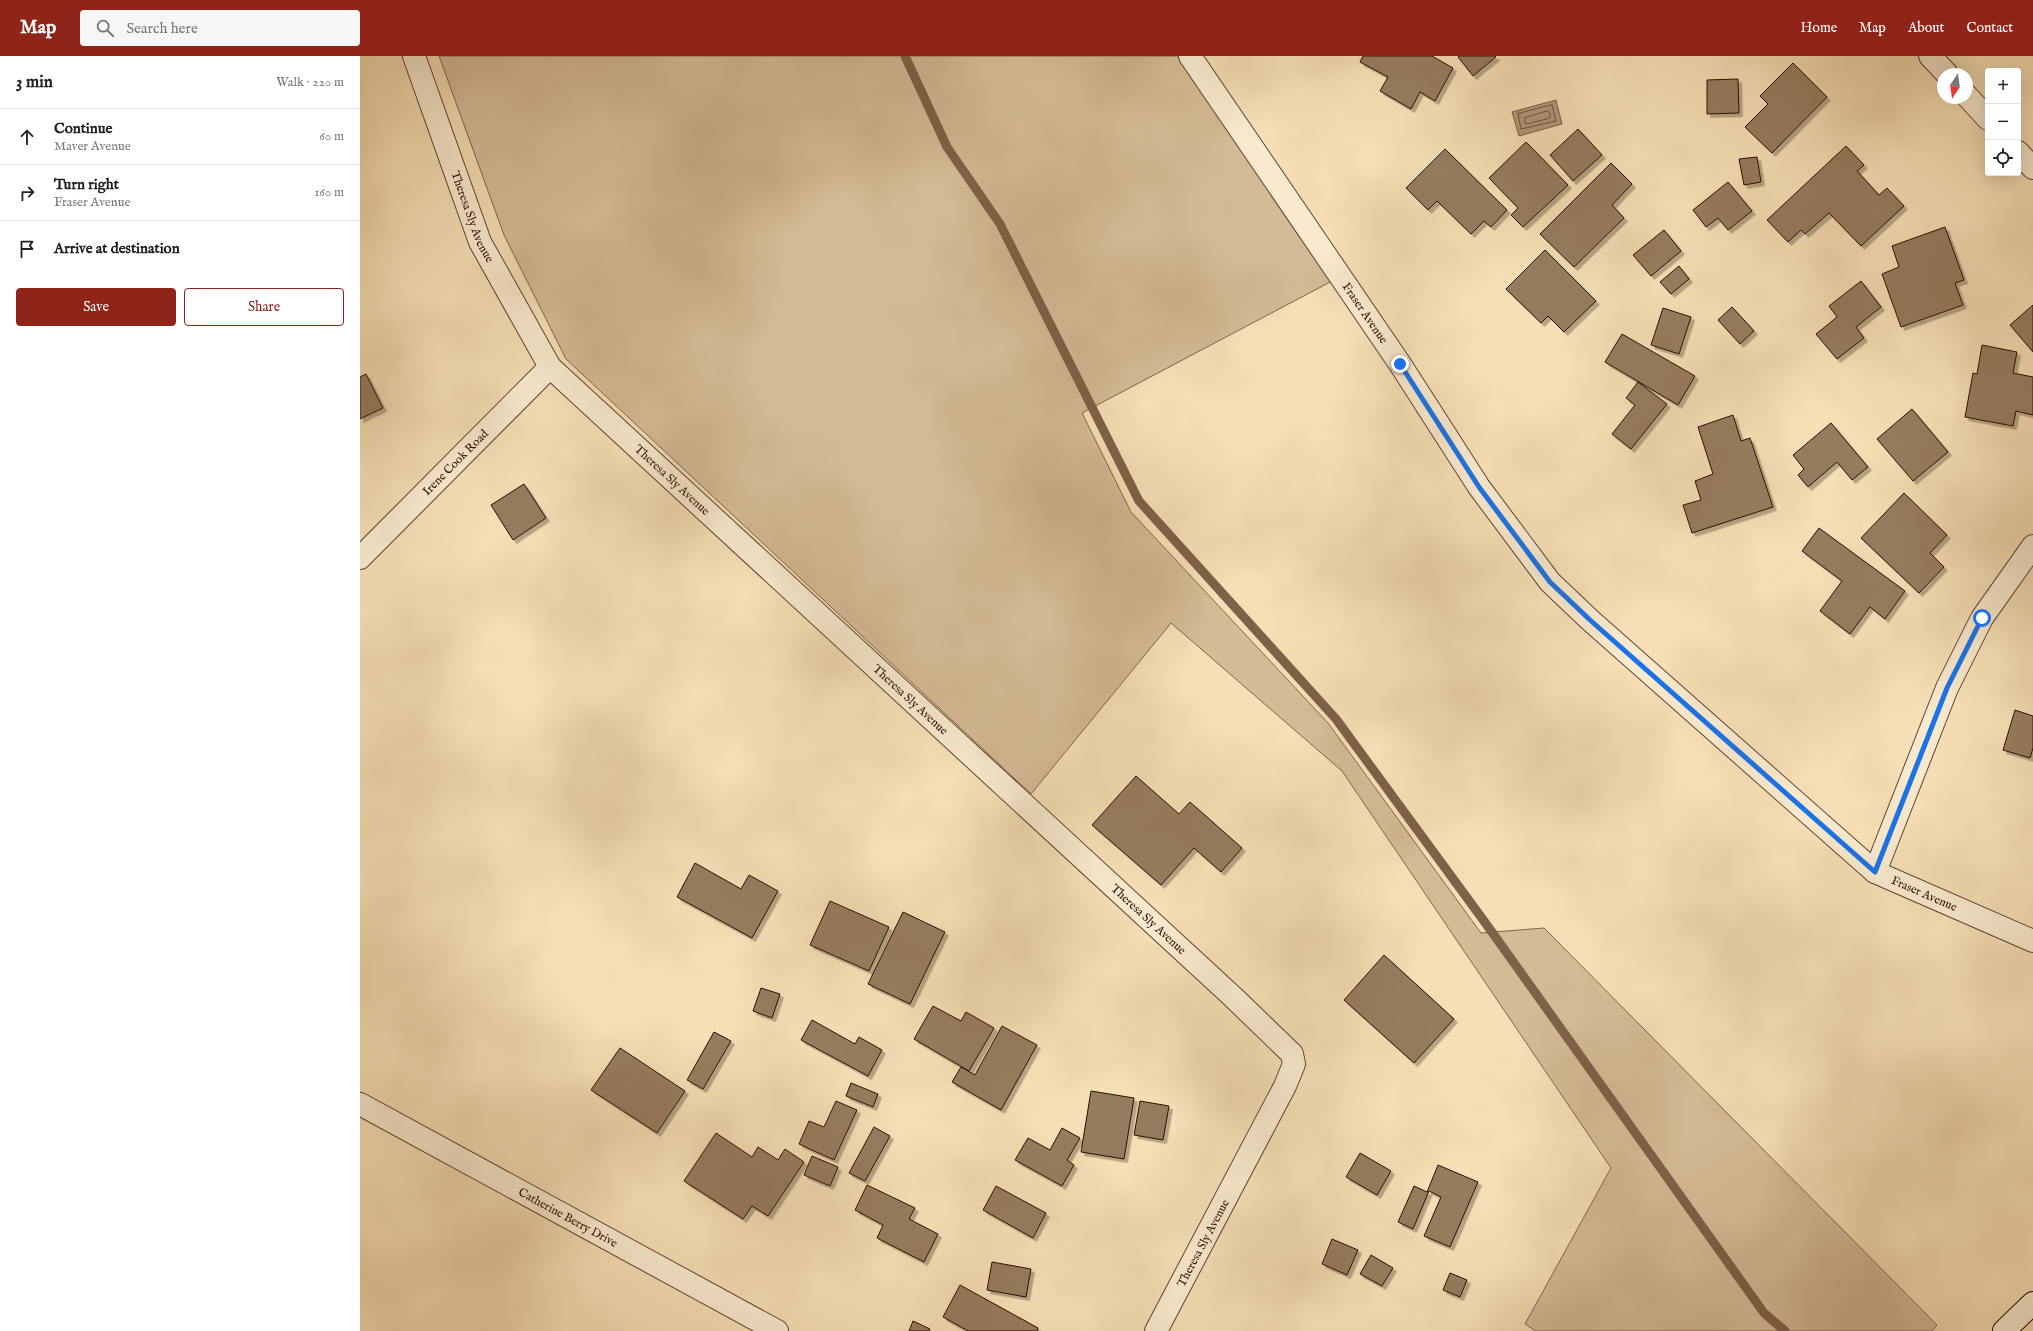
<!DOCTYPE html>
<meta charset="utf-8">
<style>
:root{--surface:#fff;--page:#f6f6f6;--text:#222;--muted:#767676;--line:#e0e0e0;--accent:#8f2418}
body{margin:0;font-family:"IM FELL English",serif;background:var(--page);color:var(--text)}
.controls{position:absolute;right:12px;top:12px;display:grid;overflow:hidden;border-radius:4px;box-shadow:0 4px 16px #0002}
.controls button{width:36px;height:36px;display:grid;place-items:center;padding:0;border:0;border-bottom:1px solid var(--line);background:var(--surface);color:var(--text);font:20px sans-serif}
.compass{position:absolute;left:1577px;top:12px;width:36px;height:36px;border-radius:50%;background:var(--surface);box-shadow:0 4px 16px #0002;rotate:193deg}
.stop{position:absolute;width:12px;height:12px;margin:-9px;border:3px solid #1a73e8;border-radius:50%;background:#fff}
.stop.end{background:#1a73e8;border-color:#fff;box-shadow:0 1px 4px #0008}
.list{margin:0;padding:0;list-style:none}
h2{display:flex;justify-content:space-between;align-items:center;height:52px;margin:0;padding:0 16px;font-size:17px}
h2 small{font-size:13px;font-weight:400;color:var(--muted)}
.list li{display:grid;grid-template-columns:26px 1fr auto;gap:12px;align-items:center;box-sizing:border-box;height:56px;padding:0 16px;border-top:1px solid var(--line)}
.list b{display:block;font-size:15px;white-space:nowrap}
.list p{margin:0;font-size:13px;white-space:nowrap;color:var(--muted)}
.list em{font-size:13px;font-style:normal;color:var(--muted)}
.actions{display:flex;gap:8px;padding:12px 16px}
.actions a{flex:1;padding:9px 0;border:1px solid var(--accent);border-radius:4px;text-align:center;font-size:14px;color:var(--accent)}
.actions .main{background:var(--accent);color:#fff}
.icon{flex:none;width:22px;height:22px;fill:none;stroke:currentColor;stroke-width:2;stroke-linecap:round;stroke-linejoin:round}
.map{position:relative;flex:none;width:1673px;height:1275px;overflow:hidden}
header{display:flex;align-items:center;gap:24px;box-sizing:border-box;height:56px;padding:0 20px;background:var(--accent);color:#fff}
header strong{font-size:19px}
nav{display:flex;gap:22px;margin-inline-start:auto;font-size:14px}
.search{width:280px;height:36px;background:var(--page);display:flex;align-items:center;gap:10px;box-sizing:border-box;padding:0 14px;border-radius:4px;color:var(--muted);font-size:15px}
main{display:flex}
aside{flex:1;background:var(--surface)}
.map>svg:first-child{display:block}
.green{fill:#d4bb96;stroke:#81644c}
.water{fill:#b29878;stroke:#7d6148}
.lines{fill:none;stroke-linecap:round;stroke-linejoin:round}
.shore{stroke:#70533c;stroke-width:1}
.stream{stroke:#7d6148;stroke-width:9}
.building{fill:#967b5f;stroke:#2e0e01;filter:url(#shadow)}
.street-casing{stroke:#60422e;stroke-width:24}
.secondary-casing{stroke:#2e0e01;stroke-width:24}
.street{stroke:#f9eacf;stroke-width:22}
.secondary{stroke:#f9eacf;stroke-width:22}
.route{stroke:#1a73e8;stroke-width:5}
.labels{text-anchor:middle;stroke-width:3;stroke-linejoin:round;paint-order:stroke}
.street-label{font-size:12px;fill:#2e0e01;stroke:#f9eacf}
</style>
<header>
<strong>Map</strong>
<div class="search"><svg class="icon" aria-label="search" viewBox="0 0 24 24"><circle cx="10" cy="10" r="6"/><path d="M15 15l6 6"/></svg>Search here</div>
<nav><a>Home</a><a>Map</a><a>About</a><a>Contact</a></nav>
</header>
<main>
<aside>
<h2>3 min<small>Walk · 220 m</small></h2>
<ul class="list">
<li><svg class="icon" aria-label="ahead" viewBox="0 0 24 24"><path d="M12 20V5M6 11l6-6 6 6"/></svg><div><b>Continue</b><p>Maver Avenue</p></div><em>60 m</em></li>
<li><svg class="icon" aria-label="right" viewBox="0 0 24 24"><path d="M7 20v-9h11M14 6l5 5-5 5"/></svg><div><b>Turn right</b><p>Fraser Avenue</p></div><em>160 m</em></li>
<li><svg class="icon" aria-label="arrive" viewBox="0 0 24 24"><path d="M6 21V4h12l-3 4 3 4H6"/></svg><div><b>Arrive at destination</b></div></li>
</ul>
<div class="actions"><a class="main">Save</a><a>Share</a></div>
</aside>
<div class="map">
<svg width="1673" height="1275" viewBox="0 0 1673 1275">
<defs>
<filter id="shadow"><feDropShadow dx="3.5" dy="3.5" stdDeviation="0" flood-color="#0004"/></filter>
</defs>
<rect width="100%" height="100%" fill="#f6dfb5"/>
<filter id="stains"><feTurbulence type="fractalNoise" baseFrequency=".005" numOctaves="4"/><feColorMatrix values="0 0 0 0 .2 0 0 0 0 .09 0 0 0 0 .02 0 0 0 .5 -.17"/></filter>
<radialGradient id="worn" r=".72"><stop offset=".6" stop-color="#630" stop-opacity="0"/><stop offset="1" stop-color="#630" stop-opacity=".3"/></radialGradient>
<path class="green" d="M79,0H820L974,224L722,357L771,456L968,667L1121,877L1184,872L1577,1269L1572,1275H1176L1165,1268L1251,1112L982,715L811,567L671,738L206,303L144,179Z"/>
<path class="water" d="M1196,44L1202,68L1159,80L1152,56Z"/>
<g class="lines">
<path class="shore" d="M1192,49L1196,65L1161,73L1158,58Z
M1188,55L1190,57V62L1167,68L1165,67V62Z"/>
<path class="stream" d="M545,0L587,91L640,168L779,445L976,663L1124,865L1404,1257L1425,1275"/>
</g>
<path class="building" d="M1003,0H1072L1093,12L1075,45L1060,36L1051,53L1020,35L1028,21L1000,6Z
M1099,0H1135L1136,1L1113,20L1098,1Z
M1433,7L1467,41L1412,97L1385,71L1408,48L1400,40Z
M1378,23L1379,57L1347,58V24Z
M1218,73L1242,99L1213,125L1190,99Z
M1166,86L1208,129L1163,171L1151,159L1158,152L1129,122Z
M1486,90L1504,109L1497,115L1519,139L1527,132L1544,150L1501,190L1469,157L1445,178L1441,174L1428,186L1407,164Z
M1085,93L1147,154L1131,171L1124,165L1111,178L1077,145L1068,154L1046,132Z
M1397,101L1401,126L1384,129L1379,103Z
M1251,107L1272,128L1252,149L1264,162L1214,211L1180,178Z
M1368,126L1392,155L1368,174L1358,162L1346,171L1333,154Z
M1585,171L1604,224L1595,227L1603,249L1541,271L1522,218L1539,211L1532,190Z
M1304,174L1321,195L1291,220L1273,199Z
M1185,194L1236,245L1204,276L1188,260L1181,267L1146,233Z
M1319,210L1329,223L1311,238L1300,226Z
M1501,225L1521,251L1496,271L1504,282L1477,303L1456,278L1477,261L1469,250Z
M1673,249V296L1650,269Z
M1372,251L1394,275L1380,288L1358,264Z
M1303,252L1331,261L1319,298L1291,289Z
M1262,278L1335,320L1318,349L1245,306Z
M1622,289L1657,296L1653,317L1673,321V359L1656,355L1653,370L1605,361L1613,317L1617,318Z
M6,318L23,352L0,363V321Z
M1278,326L1307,348L1271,393L1252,378L1275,349L1266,342Z
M1552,353L1588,396L1553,425L1517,383Z
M1373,359L1381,385L1390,382L1413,451L1332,477L1323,449L1341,444L1335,425L1353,418L1338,371Z
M1471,367L1508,411L1492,424L1477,406L1448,431L1438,419L1444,413L1433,399Z
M164,428L186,462L153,484L131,449Z
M1544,437L1587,479L1570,497L1584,511L1559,537L1501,482Z
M1459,472L1545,535L1525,563L1510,551L1490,578L1460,555L1482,525L1442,495Z
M1655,654L1673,660V692L1670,702L1643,694Z
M776,720L819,758L830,746L882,792L861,816L834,792L801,829L732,769Z
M335,807L381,833L389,819L418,835L392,882L317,841Z
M470,845L529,871L509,915L450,889Z
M543,856L585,876L550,948L508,928Z
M1024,899L1094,963L1054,1007L984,944Z
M401,932L420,938L412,962L393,955Z
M573,950L601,965L606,956L634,972L609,1015L554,983Z
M452,964L495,988L499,981L522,994L508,1020L441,984Z
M642,970L677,989L641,1054L592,1026L601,1011L615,1019Z
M354,976L371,985L343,1033L327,1024Z
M260,992L325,1035L297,1077L231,1034Z
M491,1027L518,1038L513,1051L486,1040Z
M731,1035L774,1042L764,1103L721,1096Z
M476,1045L497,1054L474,1104L439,1088L449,1065L464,1071Z
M780,1045L809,1050L803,1084L774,1079Z
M514,1071L530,1080L505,1125L489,1117Z
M702,1072L720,1082L707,1104L714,1109L702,1130L655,1104L668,1082L690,1094Z
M356,1077L392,1101L398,1091L418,1104L425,1093L444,1106L408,1160L392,1150L383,1163L324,1125Z
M1000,1097L1031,1115L1017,1139L986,1121Z
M452,1100L478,1111L470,1130L444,1119Z
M1078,1109L1118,1126L1090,1191L1064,1180L1081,1141L1069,1135L1053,1173L1038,1166L1054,1130L1067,1136Z
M507,1129L555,1152L549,1163L578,1178L564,1206L517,1182L523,1169L495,1154Z
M636,1130L686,1157L673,1182L623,1154Z
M972,1183L998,1194L987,1219L962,1208Z
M1011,1199L1033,1212L1022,1230L1000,1218Z
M632,1206L671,1213L666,1241L627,1234Z
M1090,1217L1107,1224L1100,1241L1083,1234Z
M600,1229L678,1272L677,1275H608L583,1261Z
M553,1265L570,1273L569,1275H549Z"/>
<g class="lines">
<defs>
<g id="street">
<path id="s1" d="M54,0L120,186L190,311L873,941L932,998L934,1008L925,1030L796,1275"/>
<path id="s2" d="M830,0L1040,308L1119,431L1190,526L1230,564L1515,816L1673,885"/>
<path d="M1570,0L1587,18"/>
<path d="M1607,40L1628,63"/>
<path d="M1658,96L1673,112"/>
<path id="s3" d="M0,502L190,311"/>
<path d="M1515,816L1587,632L1622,562L1673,490"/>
<path id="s4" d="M0,1048L417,1275"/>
</g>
<path id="secondary" d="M1644,1275L1673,1247"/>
</defs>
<use href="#street" class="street-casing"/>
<use href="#secondary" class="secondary-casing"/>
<use href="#street" class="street"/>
<use href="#secondary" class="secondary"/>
</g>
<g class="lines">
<path class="route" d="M1040,308L1119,431L1190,526L1230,564L1515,816L1587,632L1622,562"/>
</g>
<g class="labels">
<g class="street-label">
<text dy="4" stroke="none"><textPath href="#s1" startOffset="171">Theresa Sly Avenue</textPath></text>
<text dy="4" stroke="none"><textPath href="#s2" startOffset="311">Fraser Avenue</textPath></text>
<text dy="4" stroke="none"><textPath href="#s3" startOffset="135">Irene Cook Road</textPath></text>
<text dy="4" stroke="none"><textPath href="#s1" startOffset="507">Theresa Sly Avenue</textPath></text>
<text dy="4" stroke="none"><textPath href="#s1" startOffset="831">Theresa Sly Avenue</textPath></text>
<text dy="4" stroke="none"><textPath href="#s2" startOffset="1127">Fraser Avenue</textPath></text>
<text dy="4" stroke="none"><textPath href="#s1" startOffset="1155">Theresa Sly Avenue</textPath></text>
<text dy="4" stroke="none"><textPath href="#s4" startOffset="237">Catherine Berry Drive</textPath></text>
<text transform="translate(843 1187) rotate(-62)" y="4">Theresa Sly Avenue</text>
</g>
</g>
<rect width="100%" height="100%" filter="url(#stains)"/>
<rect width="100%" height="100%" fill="url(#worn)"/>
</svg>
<div class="controls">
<button>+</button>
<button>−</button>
<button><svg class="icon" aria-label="locate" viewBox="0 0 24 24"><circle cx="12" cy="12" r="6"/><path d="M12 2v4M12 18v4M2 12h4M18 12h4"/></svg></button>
</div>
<svg class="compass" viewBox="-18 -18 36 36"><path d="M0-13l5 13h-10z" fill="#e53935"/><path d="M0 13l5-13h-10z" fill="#767676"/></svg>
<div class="stop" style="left:1622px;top:562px"></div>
<div class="stop end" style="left:1040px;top:308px"></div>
</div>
</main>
